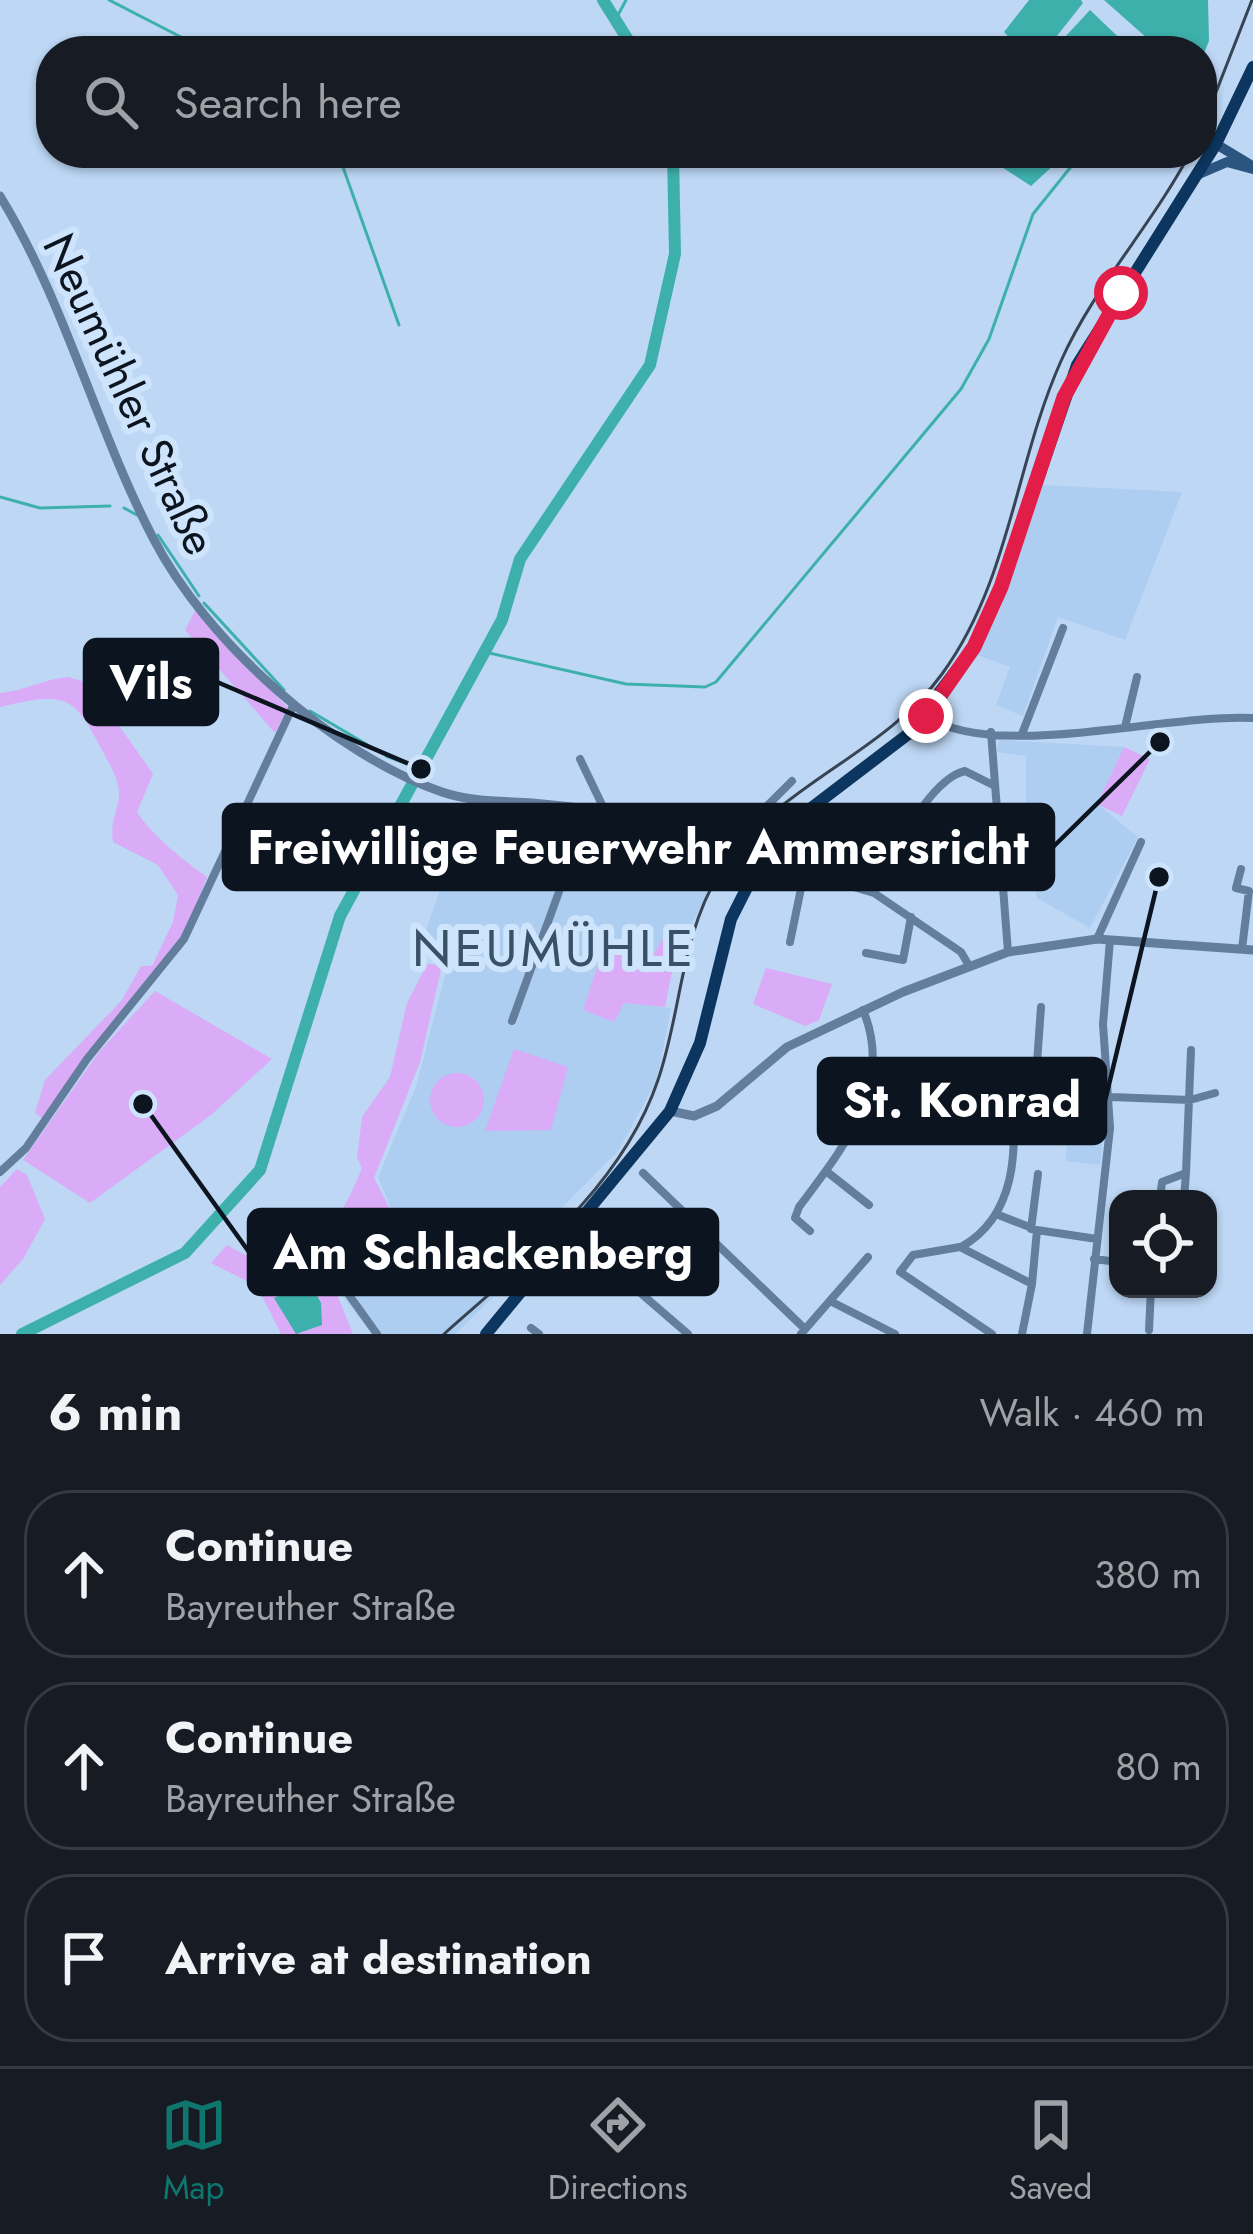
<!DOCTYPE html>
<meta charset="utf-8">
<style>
:root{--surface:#171b24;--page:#20242c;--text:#f1f3f6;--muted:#9ea1a6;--line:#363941;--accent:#0f766e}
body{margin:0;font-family:Jost,sans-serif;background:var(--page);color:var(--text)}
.controls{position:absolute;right:36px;bottom:36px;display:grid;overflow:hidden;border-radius:24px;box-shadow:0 3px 9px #0004}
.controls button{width:108px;height:108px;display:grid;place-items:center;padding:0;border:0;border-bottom:3px solid var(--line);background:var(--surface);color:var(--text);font:60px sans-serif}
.stop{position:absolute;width:36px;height:36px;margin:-27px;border:9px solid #e11d48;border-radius:50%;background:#fff}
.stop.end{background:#e11d48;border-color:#fff;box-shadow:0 3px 12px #0008}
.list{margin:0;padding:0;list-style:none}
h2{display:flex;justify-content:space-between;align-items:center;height:156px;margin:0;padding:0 48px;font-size:51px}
h2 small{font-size:39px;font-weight:400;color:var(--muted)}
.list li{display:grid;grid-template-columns:78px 1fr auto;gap:36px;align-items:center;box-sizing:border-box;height:168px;margin:0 24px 24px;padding:0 24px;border:3px solid var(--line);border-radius:48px}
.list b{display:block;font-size:45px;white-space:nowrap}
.list p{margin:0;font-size:39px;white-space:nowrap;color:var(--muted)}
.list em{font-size:39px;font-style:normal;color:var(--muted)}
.icon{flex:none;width:66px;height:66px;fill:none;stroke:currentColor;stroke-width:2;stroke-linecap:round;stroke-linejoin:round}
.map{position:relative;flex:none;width:1253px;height:1334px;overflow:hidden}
.search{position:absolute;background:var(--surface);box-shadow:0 3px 9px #0004;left:36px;right:36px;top:36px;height:132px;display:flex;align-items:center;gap:30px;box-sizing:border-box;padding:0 42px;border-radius:48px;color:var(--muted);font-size:45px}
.sheet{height:732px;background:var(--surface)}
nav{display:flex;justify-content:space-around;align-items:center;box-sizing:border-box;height:168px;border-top:3px solid var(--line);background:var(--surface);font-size:33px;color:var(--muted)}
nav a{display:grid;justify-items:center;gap:6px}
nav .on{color:var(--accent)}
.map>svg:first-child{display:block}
.built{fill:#adcdf1}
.green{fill:#daabf7}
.water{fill:#3eb0ac}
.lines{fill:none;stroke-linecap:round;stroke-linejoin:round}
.stream{stroke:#3eb0ac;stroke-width:3}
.river{stroke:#3eb0ac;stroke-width:12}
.minor{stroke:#637e9c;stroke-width:8}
.tertiary{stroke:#637e9c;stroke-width:9}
.secondary{stroke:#2b547f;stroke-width:10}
.primary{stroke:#0c365f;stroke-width:12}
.rail{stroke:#374453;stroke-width:3}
.route{stroke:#e11d48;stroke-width:15}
.labels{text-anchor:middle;stroke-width:12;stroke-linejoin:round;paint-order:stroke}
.street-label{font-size:45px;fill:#0c151f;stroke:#cee4fc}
.quarter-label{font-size:51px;letter-spacing:3px;fill:#395069;stroke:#cee4fc}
.leader{fill:none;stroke:#0c151f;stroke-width:4.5}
.callout-dot{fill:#0c151f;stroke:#cee4fc;stroke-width:4.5}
.callout{fill:#0c151f;stroke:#0c151f;stroke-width:4.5}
.callout-label{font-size:48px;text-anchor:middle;font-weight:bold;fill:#fff}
</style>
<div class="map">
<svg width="1253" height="1334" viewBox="0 0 1253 1334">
<rect width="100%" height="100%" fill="#bdd7f5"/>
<path class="built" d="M1043,485L1182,492L1125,640L1058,617L1023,716L996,705L1010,667L977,655L1000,610Z
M999,740L1124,747L1097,804L1138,837L1090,928L1037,898L1026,813V756L997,752Z
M624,819L729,848L683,943L663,939L648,963L604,950L624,1003L671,1008L657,1079L619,1150L534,1236L533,1257L456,1334H372L340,1293L344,1279L391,1234L392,1210L378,1177L416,1087L448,964L422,942L453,852L468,848L619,889Z
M1062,1082L1098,1086L1108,1102L1100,1165L1066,1161L1067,1146L1053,1145Z"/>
<path class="green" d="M196,609L288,708L275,733L185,630Z
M68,677L89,683L153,774L137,812C151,834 185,862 207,877L187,929L42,1118L35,1113L45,1080L122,1000L141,966H152L173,922L178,895L158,865L113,842C110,822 117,814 119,796C120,780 110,765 103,752C74,694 65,691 0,707V693C25,691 44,679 68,677Z
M1124,747L1150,759L1122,816L1097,804Z
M470,840L621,871L620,889L557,881L468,848Z
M663,939L672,971L665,1007L624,1003L614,1022L583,1010L603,949L648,963Z
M427,964L442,965L420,1062L374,1178L389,1207L387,1243L336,1292L353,1334H281L257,1286L211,1263L227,1245C300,1292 338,1228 362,1168L357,1158L362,1117L390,1077L407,1003Z
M766,968L832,984L819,1020L805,1026L753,1004Z
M155,991L272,1059L211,1115L90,1203L23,1160L99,1052Z
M514,1049L568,1067L551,1130L485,1131Z
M430 1100a27 27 0 1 1 54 0a27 27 0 1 1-54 0Z
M17,1169L27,1175L45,1219L23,1259L0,1285V1187Z"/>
<path class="water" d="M1029,0H1081L1083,3L1045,51H1022L1004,32Z
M1104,0H1208L1209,41L1202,58V51H1165L1156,46Z
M1090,10L1133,51H1052Z
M980,153H1067L1031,186Z
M310,1282L321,1303L322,1325L296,1334L274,1298Z"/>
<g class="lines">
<path class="stream" d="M109,0L208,51
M617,17L626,0
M338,153L399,325
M0,497L40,508L110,506
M124,508L137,515
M158,535L199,596
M204,603L284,690
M485,652L626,684L705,687L716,682L961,389L989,339L1033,214L1082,153
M310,711L383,754
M386,756L421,769"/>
<path class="river" d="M603,0L635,51
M22,1334L185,1253L260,1170L340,916L502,620L520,559L650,365L675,254L673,153"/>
<path class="minor" d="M926,716C994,762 1168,713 1253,718
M1125,727L1137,677
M991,732L1008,952
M1022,734L1063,628
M580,759L605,811
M476,800L460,847L560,889L512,1021
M715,837L753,820L792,781
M762,860L874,893L961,952L968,964
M1241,869L1236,888L1249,891L1242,949
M874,893C889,861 929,779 965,771L993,785
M1097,939L1141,842
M790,942L804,874
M866,953L903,960L911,917
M1037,1063L1106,1072
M1111,1097L1190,1100L1215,1093
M864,1110L894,1131
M826,1171L869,1205
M0,1172L26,1148L87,1059L184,939L293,706
M643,1173L805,1329
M1160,1199L1162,1182L1186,1173L1191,1050
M1184,1199L1186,1173
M996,1214L1037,1230L1097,1239
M1031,1229L1038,1174
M810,1231L795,1218L799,1207C843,1148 895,1086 863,1010
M571,1233L688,1334
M961,1247C1017,1216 1017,1149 1012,1093L1037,1063L1041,1007
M1094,1259L1118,1262
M1032,1284L1037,1230
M830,1301L895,1334
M531,1328L539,1334
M1149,1330L1151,1289
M377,1334L349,1295L351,1280L403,1233L438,1275
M801,1334L868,1257
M992,1334L900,1272L913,1255L960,1247L1032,1284L1022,1334
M1087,1334L1110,1128L1103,1024L1110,940"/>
<path class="tertiary" d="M0,196C65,302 96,428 153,538C206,641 332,754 442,792C471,802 502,801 532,803C609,810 693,820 761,860
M670,1111L694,1116L717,1106L787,1047L903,992L1008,952L1097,939L1253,950"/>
<path class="secondary" d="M1216,144L1249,164
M1199,174L1227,162L1253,169"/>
<path class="primary" d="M486,1334L670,1111L700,1043L731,919L761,860L806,812L907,735L974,647L1001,587L1077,365L1216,144L1253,67"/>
<path class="rail" d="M1202,128L1252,0
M444,1334C526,1261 622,1187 658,1080C682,1010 680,937 720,872C776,784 882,757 942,674C1010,581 1015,464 1061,361C1094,287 1152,225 1190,153"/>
</g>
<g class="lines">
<path class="route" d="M926,716L974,647L1001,587L1064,397L1121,293"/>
</g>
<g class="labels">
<g class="street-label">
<text transform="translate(130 394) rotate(65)" y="16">Neumühler Straße</text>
</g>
<g class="quarter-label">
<text x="554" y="966">NEUMÜHLE</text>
</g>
</g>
<path class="leader" d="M421 769L217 682M1160 742L1053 847M1159 877L1105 1101M143 1104L249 1252"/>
<g class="callout-dot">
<circle cx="421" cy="769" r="12"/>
<circle cx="1160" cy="742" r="12"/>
<circle cx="1159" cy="877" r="12"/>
<circle cx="143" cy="1104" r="12"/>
</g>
<g class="callout">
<rect x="85" y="640" width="132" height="84" rx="12"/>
<rect x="224" y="805" width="829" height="84" rx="12"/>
<rect x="819" y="1059" width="286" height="84" rx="12"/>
<rect x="249" y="1210" width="468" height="84" rx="12"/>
</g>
<g class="callout-label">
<text x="151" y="699">Vils</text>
<text x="638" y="864">Freiwillige Feuerwehr Ammersricht</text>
<text x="962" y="1117">St. Konrad</text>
<text x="483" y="1269">Am Schlackenberg</text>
</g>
</svg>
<div class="controls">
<button><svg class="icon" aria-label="locate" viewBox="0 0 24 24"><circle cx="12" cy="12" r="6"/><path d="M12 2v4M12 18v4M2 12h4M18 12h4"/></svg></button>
</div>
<div class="stop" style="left:1121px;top:293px"></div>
<div class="stop end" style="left:926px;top:716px"></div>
<div class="search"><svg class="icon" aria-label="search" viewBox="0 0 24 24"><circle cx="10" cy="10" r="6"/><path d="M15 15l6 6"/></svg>Search here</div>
</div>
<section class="sheet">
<h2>6 min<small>Walk · 460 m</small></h2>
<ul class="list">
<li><svg class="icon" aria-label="ahead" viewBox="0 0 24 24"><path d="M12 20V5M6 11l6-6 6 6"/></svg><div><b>Continue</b><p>Bayreuther Straße</p></div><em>380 m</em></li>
<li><svg class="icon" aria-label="ahead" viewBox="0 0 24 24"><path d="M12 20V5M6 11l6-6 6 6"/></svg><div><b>Continue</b><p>Bayreuther Straße</p></div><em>80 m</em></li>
<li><svg class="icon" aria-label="arrive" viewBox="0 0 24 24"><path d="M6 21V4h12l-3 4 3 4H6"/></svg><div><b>Arrive at destination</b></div></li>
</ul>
</section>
<nav>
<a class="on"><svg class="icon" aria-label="map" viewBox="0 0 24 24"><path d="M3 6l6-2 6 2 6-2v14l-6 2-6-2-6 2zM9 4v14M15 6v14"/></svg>Map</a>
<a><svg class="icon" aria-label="directions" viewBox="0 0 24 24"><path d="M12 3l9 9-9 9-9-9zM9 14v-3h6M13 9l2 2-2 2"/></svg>Directions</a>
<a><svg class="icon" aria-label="saved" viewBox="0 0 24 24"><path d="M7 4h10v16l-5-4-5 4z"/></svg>Saved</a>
</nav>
